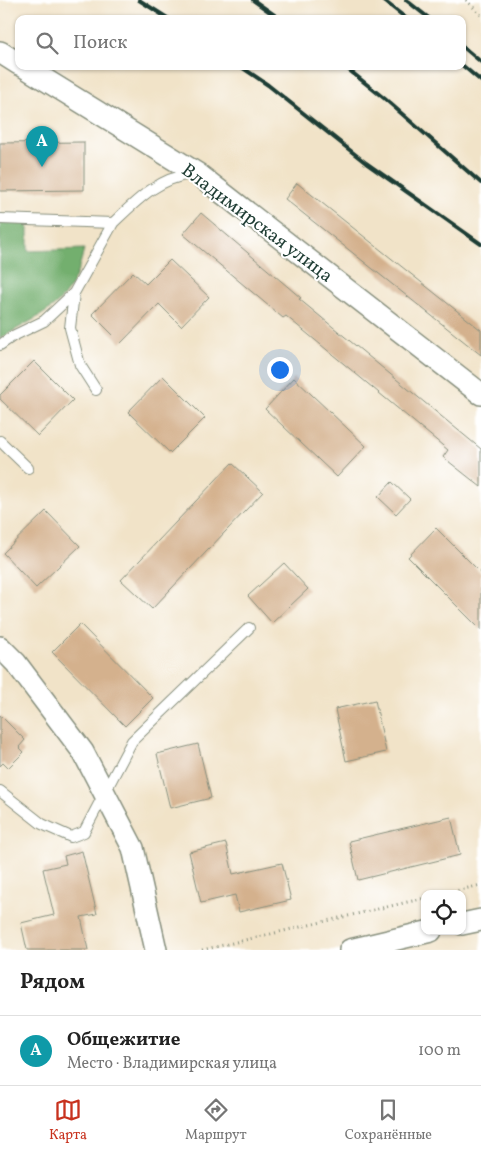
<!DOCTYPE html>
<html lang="ru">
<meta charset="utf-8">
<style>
:root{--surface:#fff;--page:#f6f6f6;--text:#222;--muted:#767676;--line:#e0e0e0;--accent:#c8321e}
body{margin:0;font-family:Vollkorn,serif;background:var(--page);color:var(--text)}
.controls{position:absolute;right:15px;bottom:15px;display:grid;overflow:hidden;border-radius:10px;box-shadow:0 1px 4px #0004}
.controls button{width:45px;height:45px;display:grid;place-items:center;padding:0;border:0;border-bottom:1px solid var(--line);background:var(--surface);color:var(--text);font:25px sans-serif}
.you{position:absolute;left:279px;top:369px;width:18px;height:18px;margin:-12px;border:4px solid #fff;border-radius:50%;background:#1a73e8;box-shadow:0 0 0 8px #1a73e833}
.badge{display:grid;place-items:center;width:32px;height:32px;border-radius:50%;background:var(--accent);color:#fff;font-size:16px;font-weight:700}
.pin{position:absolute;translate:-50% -41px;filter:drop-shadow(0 1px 2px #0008)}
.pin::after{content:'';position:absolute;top:26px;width:18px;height:15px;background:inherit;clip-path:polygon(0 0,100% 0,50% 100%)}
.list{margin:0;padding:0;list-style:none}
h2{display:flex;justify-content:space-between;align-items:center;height:65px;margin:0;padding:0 20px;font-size:21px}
h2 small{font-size:16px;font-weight:400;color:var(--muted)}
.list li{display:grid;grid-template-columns:32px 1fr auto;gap:15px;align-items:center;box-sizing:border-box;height:70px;padding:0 20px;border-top:1px solid var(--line)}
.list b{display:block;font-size:19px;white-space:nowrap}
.list p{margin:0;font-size:16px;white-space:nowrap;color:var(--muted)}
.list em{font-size:16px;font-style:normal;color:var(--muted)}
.icon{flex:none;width:28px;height:28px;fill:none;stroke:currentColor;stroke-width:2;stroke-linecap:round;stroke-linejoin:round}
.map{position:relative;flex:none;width:481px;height:950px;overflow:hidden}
.search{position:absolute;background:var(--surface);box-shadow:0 1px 4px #0004;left:15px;right:15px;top:15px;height:55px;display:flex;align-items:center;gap:12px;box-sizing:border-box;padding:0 18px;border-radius:10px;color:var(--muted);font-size:19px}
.sheet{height:135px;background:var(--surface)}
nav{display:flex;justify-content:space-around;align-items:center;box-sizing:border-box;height:70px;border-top:1px solid var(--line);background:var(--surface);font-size:14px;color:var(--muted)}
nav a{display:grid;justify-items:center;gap:2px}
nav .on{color:var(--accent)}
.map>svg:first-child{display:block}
.forest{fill:#73af6e;stroke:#497651}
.building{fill:#d4b18d}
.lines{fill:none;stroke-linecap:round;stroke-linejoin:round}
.service-casing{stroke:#88907e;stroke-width:12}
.minor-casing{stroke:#88907e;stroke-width:24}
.path{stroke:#88907e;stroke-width:3;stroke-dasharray:1 4;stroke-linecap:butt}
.service{stroke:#fff;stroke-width:10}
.minor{stroke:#fff;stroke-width:21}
.rail{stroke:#1f3d34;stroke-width:4}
.labels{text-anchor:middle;stroke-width:4;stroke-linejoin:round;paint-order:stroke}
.street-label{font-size:19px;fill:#1f3d34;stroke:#fff}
</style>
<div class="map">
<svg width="481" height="950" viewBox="0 0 481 950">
<rect width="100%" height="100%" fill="#fff"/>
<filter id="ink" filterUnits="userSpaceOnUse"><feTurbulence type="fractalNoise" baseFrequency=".02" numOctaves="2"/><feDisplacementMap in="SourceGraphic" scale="10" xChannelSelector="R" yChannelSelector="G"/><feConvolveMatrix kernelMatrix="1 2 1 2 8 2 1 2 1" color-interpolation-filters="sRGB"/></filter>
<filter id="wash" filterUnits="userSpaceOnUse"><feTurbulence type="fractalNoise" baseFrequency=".0096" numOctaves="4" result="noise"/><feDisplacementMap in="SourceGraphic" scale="20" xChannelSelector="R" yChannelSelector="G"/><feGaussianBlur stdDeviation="1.12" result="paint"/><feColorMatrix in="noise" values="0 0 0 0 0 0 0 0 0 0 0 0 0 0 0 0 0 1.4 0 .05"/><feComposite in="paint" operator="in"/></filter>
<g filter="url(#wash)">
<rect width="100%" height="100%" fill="#f1e3c8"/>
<path class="forest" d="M0,218H28V251L84,249C71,309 46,310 0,339Z"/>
<g id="blocks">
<path class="building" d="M84,142V190L0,191V143Z
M297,183L481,330V355L285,199Z
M201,213L301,298L299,299L481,449V487L443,457L448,450L286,316L283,318L183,234Z
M170,260L209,297L181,326L159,304L121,343L92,314L133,272L146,284Z
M34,361L73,400L38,436L0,399V395Z
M163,376L205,418L170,453L128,412Z
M294,378L366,446L337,477L265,409Z
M232,463L263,492L152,609L121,580Z
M392,482L410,499L396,514L378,497Z
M46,511L80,546L36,588L3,553Z
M436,528L481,573V630L408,557Z
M284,563L308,589L272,623L248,596Z
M80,624L153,698L125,726L52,652Z
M375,700L386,752L346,761L335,709Z
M0,715L25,740L19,747L24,752L8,768L3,763L0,766Z
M198,744L211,798L170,808L157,754Z
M451,817L460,855L358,880L349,841Z
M226,843L233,874L282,863L291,900L239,912L235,895L201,903L189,852Z
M82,851L97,914L81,917L88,950H27L21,923L54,915L43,869L66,864L64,856Z"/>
</g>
</g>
<g filter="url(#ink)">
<use href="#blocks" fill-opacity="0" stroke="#88907e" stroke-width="1"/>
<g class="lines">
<defs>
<path id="service" d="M0,219L113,223C137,200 158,178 192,174
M0,345L13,336L44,321L74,293
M96,390L80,365L70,328L74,293L113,223
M0,441L28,468
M0,791L42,824L71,837L84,832L132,741L249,628"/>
<path id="minor" d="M0,52L19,64
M23,66L198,174L481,394
M0,647L16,663L83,752L133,848L156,950
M462,924L481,920
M350,950L431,931"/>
</defs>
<use href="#service" class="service-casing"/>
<use href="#minor" class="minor-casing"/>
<path class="path" d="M466,0L481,15
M443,894L481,885
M202,950L425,898"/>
<use href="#service" class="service"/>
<use href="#minor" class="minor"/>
<path class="rail" d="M139,0L169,19
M253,0L280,19
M383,0L407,19
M406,0L430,19
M462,46L481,62
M462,65L481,81
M240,66L268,85L366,163L481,244
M344,66L385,99L481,183"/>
</g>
</g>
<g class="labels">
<g class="street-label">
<text transform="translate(258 222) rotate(37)" y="7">Владимирская улица</text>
</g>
</g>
</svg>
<div class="controls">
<button><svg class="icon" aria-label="locate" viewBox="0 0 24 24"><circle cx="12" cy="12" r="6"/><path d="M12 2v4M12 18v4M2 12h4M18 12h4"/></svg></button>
</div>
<div class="you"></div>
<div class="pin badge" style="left:42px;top:167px;background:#0f9aa8">A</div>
<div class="search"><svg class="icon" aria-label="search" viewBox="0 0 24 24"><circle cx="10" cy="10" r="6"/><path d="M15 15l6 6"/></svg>Поиск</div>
</div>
<section class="sheet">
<h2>Рядом<small></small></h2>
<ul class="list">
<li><span class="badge" style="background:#0f9aa8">A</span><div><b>Общежитие</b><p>Место · Владимирская улица</p></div><em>100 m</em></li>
</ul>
</section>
<nav>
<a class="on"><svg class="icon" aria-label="map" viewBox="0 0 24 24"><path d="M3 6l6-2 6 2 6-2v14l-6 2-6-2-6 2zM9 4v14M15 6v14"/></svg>Карта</a>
<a><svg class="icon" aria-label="directions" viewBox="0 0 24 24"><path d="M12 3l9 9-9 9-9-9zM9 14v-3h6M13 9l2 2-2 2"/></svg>Маршрут</a>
<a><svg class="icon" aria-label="saved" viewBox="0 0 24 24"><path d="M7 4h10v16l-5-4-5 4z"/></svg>Сохранённые</a>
</nav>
